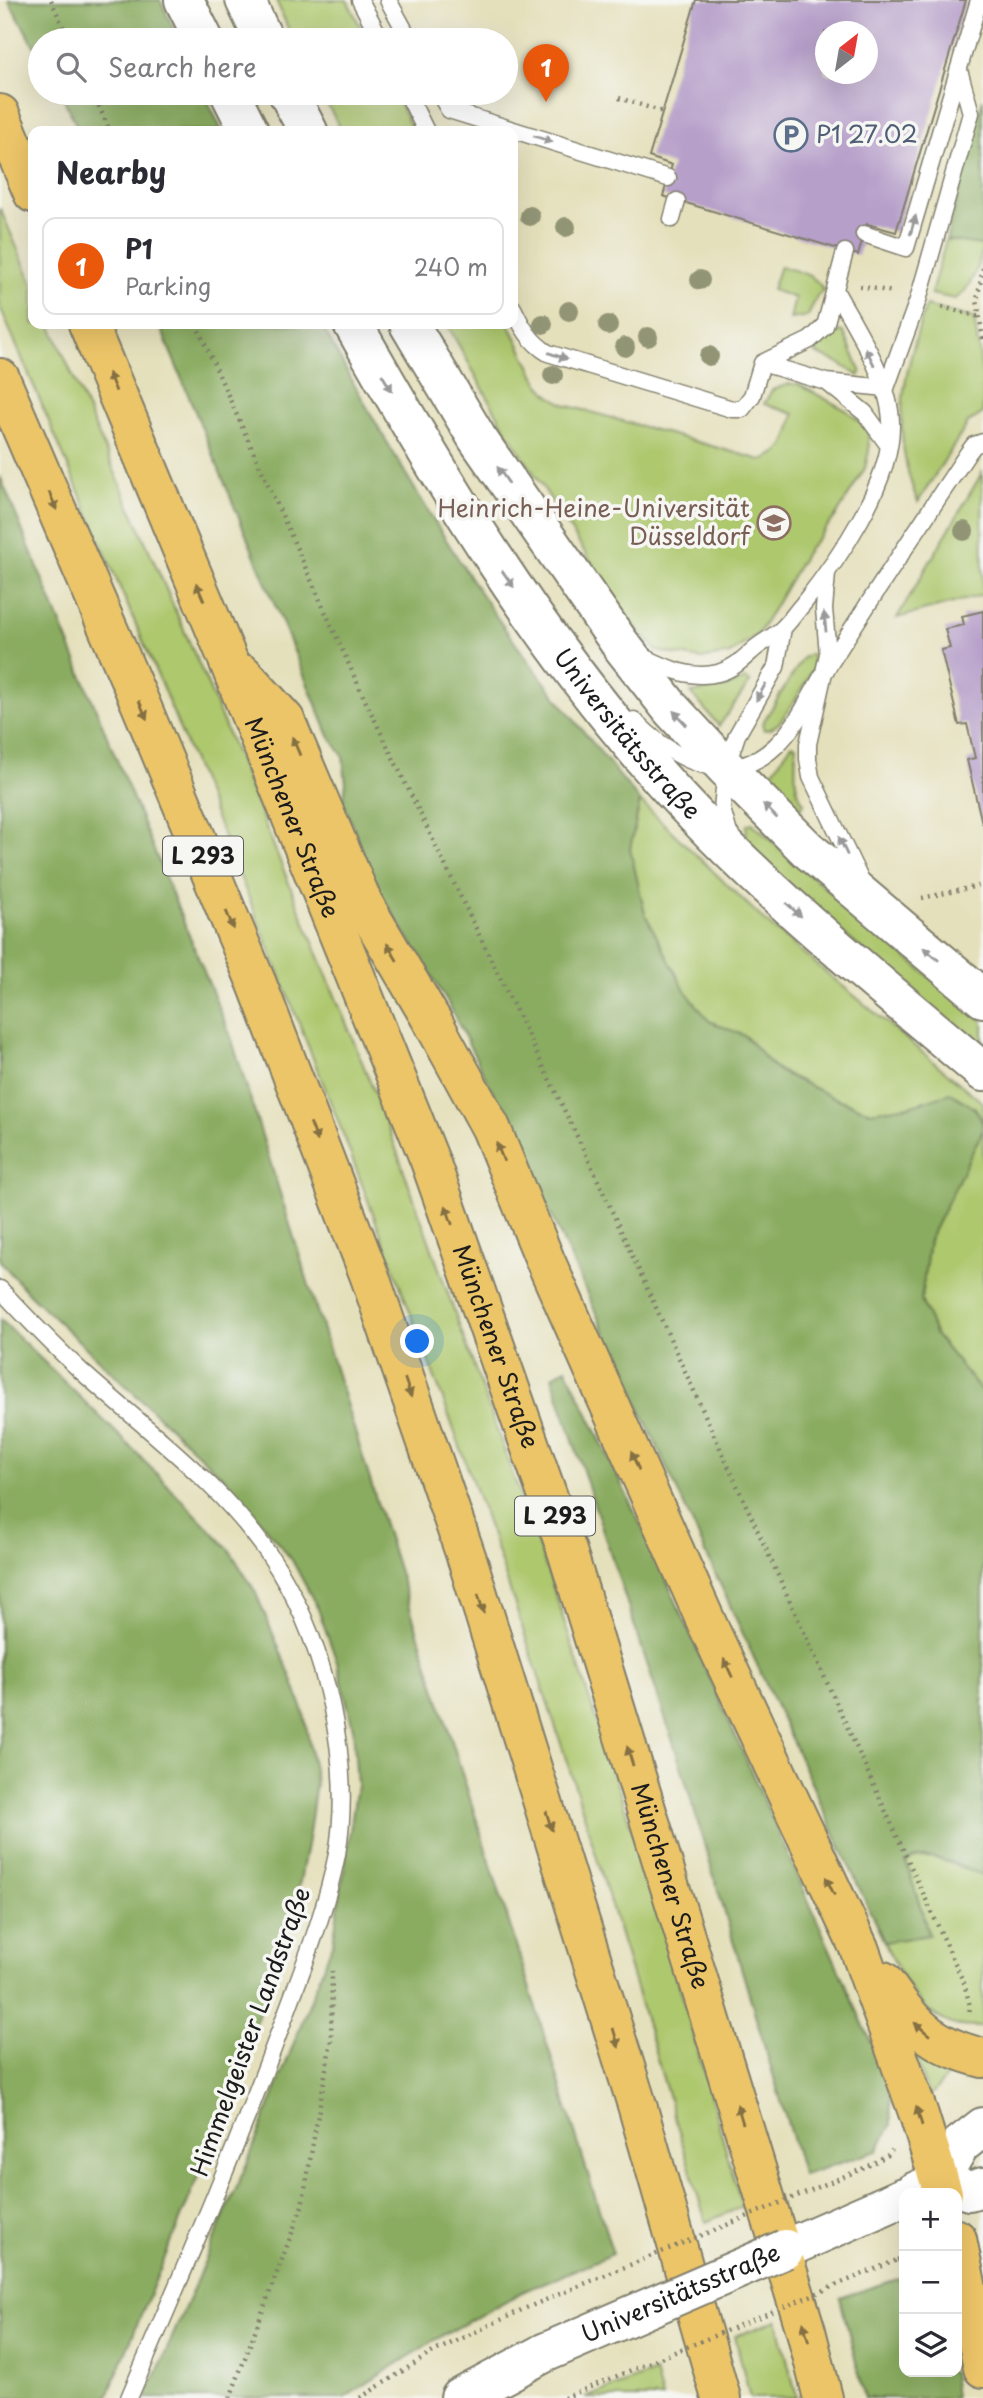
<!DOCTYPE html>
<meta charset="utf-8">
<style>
:root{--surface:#fff;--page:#f2f2f3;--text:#2b2b33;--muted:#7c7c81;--line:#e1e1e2;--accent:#ea580c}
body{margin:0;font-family:"Playpen Sans",sans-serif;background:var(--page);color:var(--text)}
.controls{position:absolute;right:21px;bottom:21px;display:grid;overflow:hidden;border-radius:14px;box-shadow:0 7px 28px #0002}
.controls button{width:63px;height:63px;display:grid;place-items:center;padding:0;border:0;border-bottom:2px solid var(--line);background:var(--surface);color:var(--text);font:35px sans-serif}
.compass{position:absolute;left:815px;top:21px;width:63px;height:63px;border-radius:50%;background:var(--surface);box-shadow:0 7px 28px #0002;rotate:31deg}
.you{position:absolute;left:418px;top:1342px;width:24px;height:24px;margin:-18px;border:5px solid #fff;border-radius:50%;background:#1a73e8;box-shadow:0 0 0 10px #1a73e833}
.badge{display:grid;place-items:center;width:46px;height:46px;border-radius:50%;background:var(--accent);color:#fff;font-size:23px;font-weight:700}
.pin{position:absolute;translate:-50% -58px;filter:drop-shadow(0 2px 4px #0008)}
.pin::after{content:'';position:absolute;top:37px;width:24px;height:21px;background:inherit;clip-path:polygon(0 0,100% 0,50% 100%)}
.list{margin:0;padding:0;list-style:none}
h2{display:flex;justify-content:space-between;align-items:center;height:91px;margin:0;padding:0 28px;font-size:30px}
h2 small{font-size:23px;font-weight:400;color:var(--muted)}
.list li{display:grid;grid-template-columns:46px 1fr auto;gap:21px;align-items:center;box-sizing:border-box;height:98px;margin:0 14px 14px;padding:0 14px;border:2px solid var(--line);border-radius:14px}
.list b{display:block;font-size:26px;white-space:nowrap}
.list p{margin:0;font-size:23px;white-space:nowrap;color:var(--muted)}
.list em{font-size:23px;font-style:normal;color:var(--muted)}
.icon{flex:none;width:38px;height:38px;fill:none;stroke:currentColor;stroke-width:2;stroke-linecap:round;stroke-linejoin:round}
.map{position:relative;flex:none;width:983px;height:2398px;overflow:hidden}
.search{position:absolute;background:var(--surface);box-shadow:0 7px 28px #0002;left:28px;top:28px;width:490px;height:77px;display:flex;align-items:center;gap:18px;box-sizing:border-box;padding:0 24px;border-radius:38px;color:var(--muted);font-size:26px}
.panel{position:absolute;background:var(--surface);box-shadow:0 7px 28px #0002;left:28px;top:126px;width:490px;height:203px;border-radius:14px}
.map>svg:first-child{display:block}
.green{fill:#aec86e;stroke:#657245;stroke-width:2}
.forest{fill:#8aac61;stroke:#53643e;stroke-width:2}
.building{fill:#b69fc9;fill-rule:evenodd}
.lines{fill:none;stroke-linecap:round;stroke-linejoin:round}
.service-casing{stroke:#807e6c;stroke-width:19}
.tertiary-casing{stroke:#807e6c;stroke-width:42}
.trunk-casing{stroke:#807e6c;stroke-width:42}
.path{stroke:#807e6c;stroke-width:4.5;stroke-dasharray:2 5;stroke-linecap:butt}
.service{stroke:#fff;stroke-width:16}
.tertiary{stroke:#fff;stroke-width:38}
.trunk{stroke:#edc569;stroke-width:38}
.tertiary-bridge-casing{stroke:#807e6c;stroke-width:42;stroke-linecap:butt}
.path-bridge{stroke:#807e6c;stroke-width:4.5;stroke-dasharray:2 5;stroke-linecap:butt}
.tertiary-bridge{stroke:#fff;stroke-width:38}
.tree{fill:#929574}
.oneway{fill:#999}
.oneway2{fill:#847042}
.labels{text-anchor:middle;stroke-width:7;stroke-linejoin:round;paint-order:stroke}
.shield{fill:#f6f6f2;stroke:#5d5d5c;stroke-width:2}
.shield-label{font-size:23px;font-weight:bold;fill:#1c1c1c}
.service-label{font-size:24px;fill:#4e5e75;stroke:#f6f6f2;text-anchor:start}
.education-label{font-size:24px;fill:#785e54;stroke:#f6f6f2;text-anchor:end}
.street-label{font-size:24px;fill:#1c1c1c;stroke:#f6f6f2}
</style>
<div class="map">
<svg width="983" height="2398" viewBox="0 0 983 2398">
<rect width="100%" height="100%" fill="#f6f6f2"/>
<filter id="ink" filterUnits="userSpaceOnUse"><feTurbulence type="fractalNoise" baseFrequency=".0143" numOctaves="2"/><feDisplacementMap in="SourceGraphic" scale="14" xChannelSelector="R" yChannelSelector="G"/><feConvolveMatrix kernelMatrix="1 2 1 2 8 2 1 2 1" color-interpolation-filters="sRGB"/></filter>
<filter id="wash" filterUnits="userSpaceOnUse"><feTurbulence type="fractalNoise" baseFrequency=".00686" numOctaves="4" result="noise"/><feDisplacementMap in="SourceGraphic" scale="28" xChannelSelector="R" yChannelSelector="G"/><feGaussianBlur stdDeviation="1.57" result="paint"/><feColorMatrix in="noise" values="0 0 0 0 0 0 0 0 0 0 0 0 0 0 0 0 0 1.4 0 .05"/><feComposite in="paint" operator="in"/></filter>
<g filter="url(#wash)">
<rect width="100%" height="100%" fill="#e5e0bc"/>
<path class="green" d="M276,0H347L367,40H293Z
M321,93H394L413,131H342Z
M0,208L33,285V324H50L205,678L385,1118L552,1584L659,1913L742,2207L706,2222L578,1795L493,1539L444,1402L340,1126L262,930L163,688L0,307Z
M946,240L983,245C980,263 971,290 955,299L931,294Z
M780,266C795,271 818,274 823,291L817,296L808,316L790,319L795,298L772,290Z
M926,306L974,318L983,378V413L968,423L918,502C889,431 903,376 926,306Z
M447,324H509L539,384L550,396L566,405L761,460C787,453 788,438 794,414L764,404L772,390L789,384H798L846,410L860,422L868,433L869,451L865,468L836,516L807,551L759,633L730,654L701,659L657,651L626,616L506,430Z
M838,331L843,332L845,335L861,373L859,376L835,361L817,354L814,350L816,346Z
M982,473L983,595L897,618Z
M810,654L812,655L814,667L800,693L780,722L771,729L764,730L762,724L803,658Z
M745,679L750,682L719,726L691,693L727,687Z
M792,744L796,746C796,765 792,789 804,803L801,809L768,778Z
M640,801L767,923L983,1103V1121L975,1107L909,1106L871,1112L830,1096L776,1069L745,1036L709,1021L684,989L645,914L630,849Z
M752,823L861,920L983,1021V1055L759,860L746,837L747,825Z
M983,1130V1393L936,1336L921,1300L929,1240Z
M930,1856L983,1875V2027C974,2027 963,2027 955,2025C916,2013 901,1974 884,1942L929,1935L906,1862L914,1857Z
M910,2043L954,2063L948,2076L929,2097Z
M777,2320L797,2398H750L735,2336Z
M655,2372L662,2398H585Z"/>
<path class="forest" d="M8,0H160L179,40H40V56Z
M61,93H204L222,131H79Z
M983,99V245L946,240Z
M159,324H321C372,419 427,513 487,603C534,672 587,736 640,801L630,849L645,914L684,989L709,1021L745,1036L776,1070L830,1096L870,1112L909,1106L950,1093C967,1103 983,1109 983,1130L929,1240L921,1300L936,1336L983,1393V1875C959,1867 929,1848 906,1862L929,1935L884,1942L514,1134L448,1003L378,889L343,802L346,783L343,756L329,736Z
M0,476L231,1037L613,2254L522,2292L433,2341L344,2398H146L248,2161L333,1942L357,1785L353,1728L337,1662L318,1609L292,1560L230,1484L29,1294L0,1261Z
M0,1319L130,1446L229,1549L255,1591L292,1679L304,1713L316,1782L309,1834L293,1918L210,2148L107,2398H0Z
M566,1368L658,1561L890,2085L891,2125L877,2151L803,2175L681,1766L552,1377Z
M904,2277V2372H952L955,2398H865L840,2298Z"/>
<g id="blocks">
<path class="building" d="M696,0H966L896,232L867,224L858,255L663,196L672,165L649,157ZM825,32H867V74H825Z
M983,611V823H982L967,760L975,758L967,724L959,725L941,650L950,648L945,629L964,625L962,616Z"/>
</g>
</g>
<g filter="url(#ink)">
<use href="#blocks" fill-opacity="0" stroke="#807e6c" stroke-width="2"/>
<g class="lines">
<defs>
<path id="service" d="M360,0L381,40
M388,0L410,40
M407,93L426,131
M439,93L449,110L668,178
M672,219L677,201
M864,234L906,248L979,0
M513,308C522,327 530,342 548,353L732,409H742L752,396L762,363L810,340L825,326L845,252
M762,363L826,382L886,388L918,300L971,113L959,70
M828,383L865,413L889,446
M827,573L824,609L828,654L808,744V759L811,777L860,879
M642,656C666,668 691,680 718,673C733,669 742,660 753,650C762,642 774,637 783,628C790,621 796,612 803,604C838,560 891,484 891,426C892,382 856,329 835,290
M634,720C663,750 709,781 752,762C769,755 785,738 795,723C807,705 816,686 827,668C873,595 921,524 968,453L974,445L983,442
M730,837L722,809L726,768L737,735L776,667L783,628
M0,1289C26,1317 53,1345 81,1371C149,1432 231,1491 279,1570C326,1648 353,1763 337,1854C325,1915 301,1972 280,2030C234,2155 181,2276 129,2398"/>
<g id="tertiary">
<path d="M184,0L204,40"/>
<path d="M245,0L264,40"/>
<path d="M230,93L249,131"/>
<path d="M288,93L308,131"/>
<path id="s1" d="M353,324C440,479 534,633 651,767C750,881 869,975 983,1072"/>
<path d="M409,324L477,438L621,645L672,710L726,768L807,849L983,998"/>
<path d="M939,2181L969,2191L983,2187"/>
<path d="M914,2192L939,2181L960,2145L983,2127"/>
<path d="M785,2249L904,2197"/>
<path d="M460,2398L544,2353"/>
</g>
<g id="trunk">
<path d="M0,114L33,193"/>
<path id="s2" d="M88,324L226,655L430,1161L567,1551L806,2331L823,2398"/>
<path d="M0,378L141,705L257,984L370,1277L468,1562L637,2105L721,2398"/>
<path d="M243,674L285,720L363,903L434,1024L491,1128L545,1260L708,1626L859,1948L919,2115L943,2193"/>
<path d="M883,1981C913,2024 929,2045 983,2058"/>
<path d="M957,2239L983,2368"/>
</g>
</defs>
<use href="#service" class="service-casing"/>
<use href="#tertiary" class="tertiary-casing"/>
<use href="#trunk" class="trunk-casing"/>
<path class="path" d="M51,0L69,40
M93,93L110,131
M619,98L663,112
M983,268L977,300L983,340
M860,286L893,292
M942,307L980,317
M196,324L364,698L590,1163L964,1983L970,2006L969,2015
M922,898L983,885
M862,2169L888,2155L892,2150
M897,2260L904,2258
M230,2398L302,2206L331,2041L332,1971
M360,2398L433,2352L526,2308"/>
<use href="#service" class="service"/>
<use href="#tertiary" class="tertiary"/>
<use href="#trunk" class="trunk"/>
<defs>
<g id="tertiary-bridge">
<path id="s3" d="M544,2353L785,2249"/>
</g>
</defs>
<use href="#tertiary-bridge" class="tertiary-bridge-casing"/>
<path class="path-bridge" d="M526,2308L862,2169
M564,2398L897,2260"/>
<use href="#tertiary-bridge" class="tertiary-bridge"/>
</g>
<g class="tree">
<circle cx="530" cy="216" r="10"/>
<circle cx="566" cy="227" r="10"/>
<circle cx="700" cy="280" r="10"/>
<circle cx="569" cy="311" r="10"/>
<circle cx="543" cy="324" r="10"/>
<circle cx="608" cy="325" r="10"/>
<circle cx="648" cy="337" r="10"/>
<circle cx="625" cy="347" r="10"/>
<circle cx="709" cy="356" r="10"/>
<circle cx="553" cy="375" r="10"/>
<circle cx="964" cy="531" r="10"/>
</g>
<defs><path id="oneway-solid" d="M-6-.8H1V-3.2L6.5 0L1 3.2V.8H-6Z" transform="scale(1.75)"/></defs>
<g class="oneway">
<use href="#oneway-solid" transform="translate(543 139) rotate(18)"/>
<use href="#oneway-solid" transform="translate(913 225) rotate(-74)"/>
<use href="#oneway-solid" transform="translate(558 356) rotate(19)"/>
<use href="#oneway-solid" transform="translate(870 357) rotate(-117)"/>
<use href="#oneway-solid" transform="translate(387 383) rotate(59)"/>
<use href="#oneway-solid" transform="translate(503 475) rotate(-125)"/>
<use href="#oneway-solid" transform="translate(508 579) rotate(55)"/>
<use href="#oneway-solid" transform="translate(825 622) rotate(-96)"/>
<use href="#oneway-solid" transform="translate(761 692) rotate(119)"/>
<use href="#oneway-solid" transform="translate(680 718) rotate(-133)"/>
<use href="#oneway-solid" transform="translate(770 811) rotate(-135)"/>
<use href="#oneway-solid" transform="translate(843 846) rotate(-115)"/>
<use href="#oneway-solid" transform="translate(794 910) rotate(42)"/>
<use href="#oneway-solid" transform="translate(931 954) rotate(-140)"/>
</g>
<g class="oneway2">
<use href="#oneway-solid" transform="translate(112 382) rotate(-113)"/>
<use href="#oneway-solid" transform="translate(53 501) rotate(67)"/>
<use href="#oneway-solid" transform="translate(200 592) rotate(-113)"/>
<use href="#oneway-solid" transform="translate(143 710) rotate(67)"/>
<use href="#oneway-solid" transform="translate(296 746) rotate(-113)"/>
<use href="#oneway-solid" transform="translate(230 920) rotate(67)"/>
<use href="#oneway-solid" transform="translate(392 952) rotate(-121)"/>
<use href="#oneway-solid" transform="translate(314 1132) rotate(69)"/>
<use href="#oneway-solid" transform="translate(500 1152) rotate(-112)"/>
<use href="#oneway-solid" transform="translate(449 1215) rotate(-109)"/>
<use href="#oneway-solid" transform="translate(408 1388) rotate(71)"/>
<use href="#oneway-solid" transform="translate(635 1461) rotate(-114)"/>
<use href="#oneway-solid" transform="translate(481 1604) rotate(73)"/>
<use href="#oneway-solid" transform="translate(728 1668) rotate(-115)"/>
<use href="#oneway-solid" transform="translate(630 1756) rotate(-107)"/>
<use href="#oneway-solid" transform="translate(549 1821) rotate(73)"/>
<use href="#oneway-solid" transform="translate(830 1886) rotate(-115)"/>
<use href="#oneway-solid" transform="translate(922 2029) rotate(-140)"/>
<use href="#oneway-solid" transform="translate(616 2038) rotate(73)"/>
<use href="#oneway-solid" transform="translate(740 2114) rotate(-107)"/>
<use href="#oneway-solid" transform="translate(919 2116) rotate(-108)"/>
<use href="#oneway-solid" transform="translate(806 2332) rotate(-106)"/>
</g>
</g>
<defs>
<symbol id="parking-ring" viewBox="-11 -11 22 22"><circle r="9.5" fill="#f6f6f2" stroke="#5c6f8a" stroke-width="1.5"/><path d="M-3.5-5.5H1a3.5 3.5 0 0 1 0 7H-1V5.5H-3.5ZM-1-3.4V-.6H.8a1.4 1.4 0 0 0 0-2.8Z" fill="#5c6f8a"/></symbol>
<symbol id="university-ring" viewBox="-11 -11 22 22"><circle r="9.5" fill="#f6f6f2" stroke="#8d6e63" stroke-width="1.5"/><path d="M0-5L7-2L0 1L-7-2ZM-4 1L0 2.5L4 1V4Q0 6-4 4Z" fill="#8d6e63"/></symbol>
</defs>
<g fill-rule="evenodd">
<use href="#parking-ring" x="772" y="116" width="38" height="38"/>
<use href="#university-ring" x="755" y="504" width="38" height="38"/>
</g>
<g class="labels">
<g class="shield">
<rect x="163" y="836.5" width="80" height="39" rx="5"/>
<rect x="515" y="1496.5" width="80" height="39" rx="5"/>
</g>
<g class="shield-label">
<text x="203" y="864">L 293</text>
<text x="555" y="1524">L 293</text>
</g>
<g class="service-label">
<text x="816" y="143">P1 27.02</text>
</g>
<g class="education-label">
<text x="750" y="517">Heinrich-Heine-Universität<tspan x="750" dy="28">Düsseldorf</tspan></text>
</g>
<g class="street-label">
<text dy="8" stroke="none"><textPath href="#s1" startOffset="494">Universitätsstraße</textPath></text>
<text dy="8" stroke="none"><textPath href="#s2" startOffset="534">Münchener Straße</textPath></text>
<text dy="8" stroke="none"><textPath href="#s2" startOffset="1101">Münchener Straße</textPath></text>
<text dy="8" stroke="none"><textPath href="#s2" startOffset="1668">Münchener Straße</textPath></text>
<text transform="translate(251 2032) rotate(-70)" y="8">Himmelgeister Landstraße</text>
<text dy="8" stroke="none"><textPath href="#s3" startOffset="149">Universitätsstraße</textPath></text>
</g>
</g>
</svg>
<div class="controls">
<button>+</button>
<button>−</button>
<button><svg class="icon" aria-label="layers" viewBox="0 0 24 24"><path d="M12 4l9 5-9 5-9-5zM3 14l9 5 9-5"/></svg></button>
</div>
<svg class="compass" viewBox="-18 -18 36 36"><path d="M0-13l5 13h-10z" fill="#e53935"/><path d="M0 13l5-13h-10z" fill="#7c7c81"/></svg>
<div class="you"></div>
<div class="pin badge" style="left:546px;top:102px">1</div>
<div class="search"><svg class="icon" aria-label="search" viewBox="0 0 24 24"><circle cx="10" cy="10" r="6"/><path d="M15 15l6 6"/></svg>Search here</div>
<section class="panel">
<h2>Nearby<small></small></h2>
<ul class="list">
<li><span class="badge">1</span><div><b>P1</b><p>Parking</p></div><em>240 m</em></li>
</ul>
</section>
</div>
